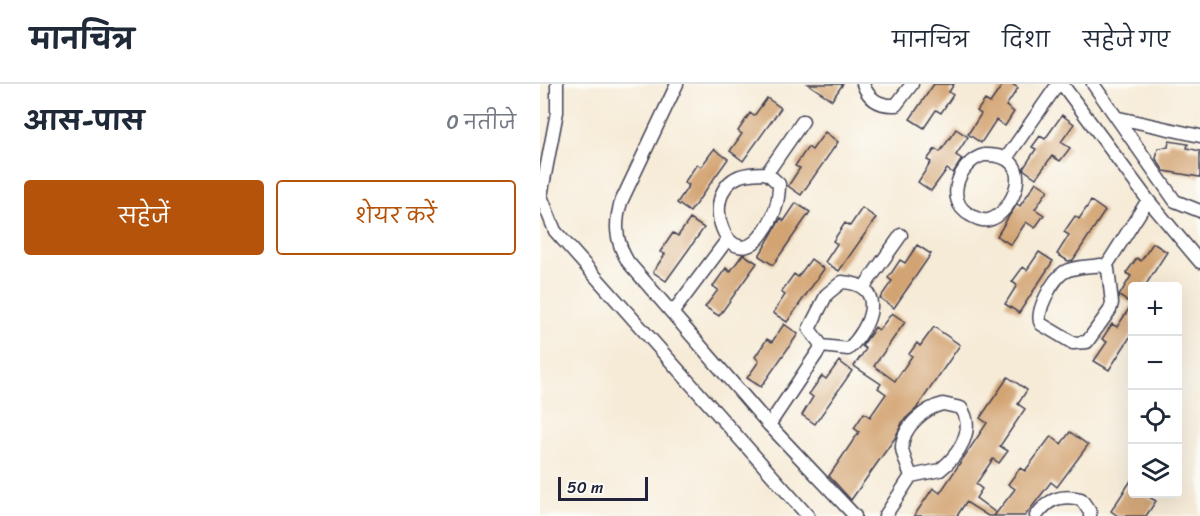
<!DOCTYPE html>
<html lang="hi">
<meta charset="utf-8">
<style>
:root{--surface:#fff;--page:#f6f6f7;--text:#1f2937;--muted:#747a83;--line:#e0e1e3;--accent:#b45309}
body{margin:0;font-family:Sriracha,"Playpen Sans Deva",sans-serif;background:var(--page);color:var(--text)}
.controls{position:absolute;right:18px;bottom:18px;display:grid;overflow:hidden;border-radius:6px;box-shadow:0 6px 24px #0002}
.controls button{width:54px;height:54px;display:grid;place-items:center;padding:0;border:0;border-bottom:2px solid var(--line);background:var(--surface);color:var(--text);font:30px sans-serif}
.scale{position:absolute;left:18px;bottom:15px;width:90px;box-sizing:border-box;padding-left:6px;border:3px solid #22223b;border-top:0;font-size:16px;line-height:21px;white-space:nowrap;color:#22223b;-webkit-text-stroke:4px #fdfcf7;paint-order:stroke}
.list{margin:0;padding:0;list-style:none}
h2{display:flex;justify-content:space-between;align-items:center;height:78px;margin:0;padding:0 24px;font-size:26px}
h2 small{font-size:20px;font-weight:400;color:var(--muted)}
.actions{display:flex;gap:12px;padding:18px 24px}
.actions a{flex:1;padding:14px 0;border:2px solid var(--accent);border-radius:6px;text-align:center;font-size:21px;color:var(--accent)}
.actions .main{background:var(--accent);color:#fff}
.icon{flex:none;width:33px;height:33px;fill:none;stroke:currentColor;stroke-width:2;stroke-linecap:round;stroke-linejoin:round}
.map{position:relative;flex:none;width:660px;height:432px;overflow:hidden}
header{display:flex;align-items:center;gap:36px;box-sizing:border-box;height:84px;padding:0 30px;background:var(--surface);border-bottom:2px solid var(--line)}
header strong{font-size:28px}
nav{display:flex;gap:33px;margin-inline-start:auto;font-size:21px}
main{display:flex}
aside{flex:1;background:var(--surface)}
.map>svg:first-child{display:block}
.building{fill:#d3a473}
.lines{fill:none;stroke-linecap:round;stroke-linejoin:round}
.minor-casing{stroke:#424052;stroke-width:15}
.minor{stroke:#fff;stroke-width:12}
</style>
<header>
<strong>मानचित्र</strong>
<nav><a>मानचित्र</a><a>दिशा</a><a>सहेजे गए</a></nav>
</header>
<main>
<aside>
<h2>आस-पास<small>0 नतीजे</small></h2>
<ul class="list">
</ul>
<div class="actions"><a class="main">सहेजें</a><a>शेयर करें</a></div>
</aside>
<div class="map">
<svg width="660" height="432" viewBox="0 0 660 432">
<rect width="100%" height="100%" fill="#fdfcf7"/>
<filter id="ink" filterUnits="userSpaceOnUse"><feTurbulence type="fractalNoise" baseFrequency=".0167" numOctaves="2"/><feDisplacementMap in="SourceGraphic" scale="12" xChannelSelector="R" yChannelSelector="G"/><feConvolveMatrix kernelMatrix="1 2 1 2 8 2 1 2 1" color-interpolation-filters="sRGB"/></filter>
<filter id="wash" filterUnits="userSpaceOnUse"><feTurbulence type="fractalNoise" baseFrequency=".008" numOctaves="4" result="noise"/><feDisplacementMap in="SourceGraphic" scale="24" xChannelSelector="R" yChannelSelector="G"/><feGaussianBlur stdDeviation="1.35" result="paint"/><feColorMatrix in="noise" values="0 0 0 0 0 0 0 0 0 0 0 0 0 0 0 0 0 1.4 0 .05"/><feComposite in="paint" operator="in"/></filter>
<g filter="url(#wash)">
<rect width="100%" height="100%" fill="#f6ebd7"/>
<g id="blocks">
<path class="building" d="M268,0H303L292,16Z
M394,0H414L409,8L413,11L401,29L396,26L384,44L370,35Z
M463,0H472L478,4L466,22L474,28L465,42L456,36L441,59L428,50L441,30L437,27L445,16L450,19Z
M227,14L241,24L203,77L190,67L202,50L198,47L210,29L214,32Z
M522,31L534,40L521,58L530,64L520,77L512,72L496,94L483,85L496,65L492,63L500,52L505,55Z
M416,45L428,53L416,71L422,75L413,89L407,85L391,107L378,98L391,78L387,76L395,65L400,68Z
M285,48L298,58L261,111L248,102L260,84L255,82L268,63L272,66Z
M629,57L648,60L647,64L660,67V93L624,87L616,75L618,64L628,63Z
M174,65L188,75L150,128L137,119L149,101L144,99L157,80L161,83Z
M496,98L508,106L495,125L504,131L495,144L486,138L471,161L457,152L469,132L477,120L480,122Z
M551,117L565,127L533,176L528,177L517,170L529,151L524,148L535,132L539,135Z
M256,119L270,128L233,181L219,172L241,134L244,137Z
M322,124L336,134L299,187L285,178L297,160L293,157L305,139L310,142Z
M150,135L164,144L126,197L113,188L125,170L120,168L133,149L138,152Z
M613,159L627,168L605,202H592V250L569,286L554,277L567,258L562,255L572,240L577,243L592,220L579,212L591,192L586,189L597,174L601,177Z
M377,161L391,170L354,224L340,214L352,197L348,194L360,176L365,179Z
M499,168L513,177L479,229L465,220L477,201L472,198L483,183L487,186Z
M203,170L217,179L179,232L165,223L178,206L173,202L186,184L190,188Z
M271,175L284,185L247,238L233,229L245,211L241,208L254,190L258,193Z
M352,229L365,238L334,282L355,297L372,272L369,270L377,259L380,262L394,243L420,261L376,325L363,337L355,354L311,416L289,392L319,348L314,344L324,329L330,333L346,310L338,304L341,300L314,282L326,265L322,262L332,248L335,243L339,246Z
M244,240L258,250L221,303L207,294L219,277L215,273L227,255L232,258Z
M299,277L312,287L275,340L262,331L273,313L269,310L282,292L286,295Z
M468,293L487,306L478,320L485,325L460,362L468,367L459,379L453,375L436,400L442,405L436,414L456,429L454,432H448L426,418L417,432H374L393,404L400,409L447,339L440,334Z
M530,348L548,361L517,403L511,398L485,432H454L475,405L468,400L480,384L485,387L511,352L521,360Z
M592,395V410H604L616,417L606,432H578L571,427Z"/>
</g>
</g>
<g filter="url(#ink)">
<use href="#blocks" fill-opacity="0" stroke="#424052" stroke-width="1.5"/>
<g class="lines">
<defs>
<path id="minor" d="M17,0V28L1,112L15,147L268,432
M137,0L81,118C74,141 76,158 88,178L229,341L315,432
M323,0C329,16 340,22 356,21L372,0
M522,0L608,116L660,178
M553,0L635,117L660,127
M579,34L660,52
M444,71C501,69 472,132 448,136C441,137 436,134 430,131C403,116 420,77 444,71Z
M467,73L518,0
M227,89L239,100C239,118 235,132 224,147C191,198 155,110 200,92C209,89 218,89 227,89Z
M227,89L263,37
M561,181L568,185L572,219L570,226L547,258L533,259L501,240C494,229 513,195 524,188C534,182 550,183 561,181Z
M566,182L608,116
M302,198C348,200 331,244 308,265L282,262L269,245L287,210Z
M324,203L361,151
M133,228L187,156
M403,320L421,324C436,345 419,371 400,386L371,392C368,383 363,373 362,364C362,343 385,324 403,320Z
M229,341L282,262
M345,432L371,392
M496,432C508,415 521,410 541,415L550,428V432"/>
</defs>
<use href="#minor" class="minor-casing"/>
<use href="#minor" class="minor"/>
</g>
</g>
</svg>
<div class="controls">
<button>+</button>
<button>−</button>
<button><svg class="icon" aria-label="locate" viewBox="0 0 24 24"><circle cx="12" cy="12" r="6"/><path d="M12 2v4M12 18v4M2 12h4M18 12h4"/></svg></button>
<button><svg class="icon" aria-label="layers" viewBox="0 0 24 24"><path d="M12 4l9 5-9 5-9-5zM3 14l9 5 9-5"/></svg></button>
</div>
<div class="scale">50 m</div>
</div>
</main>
